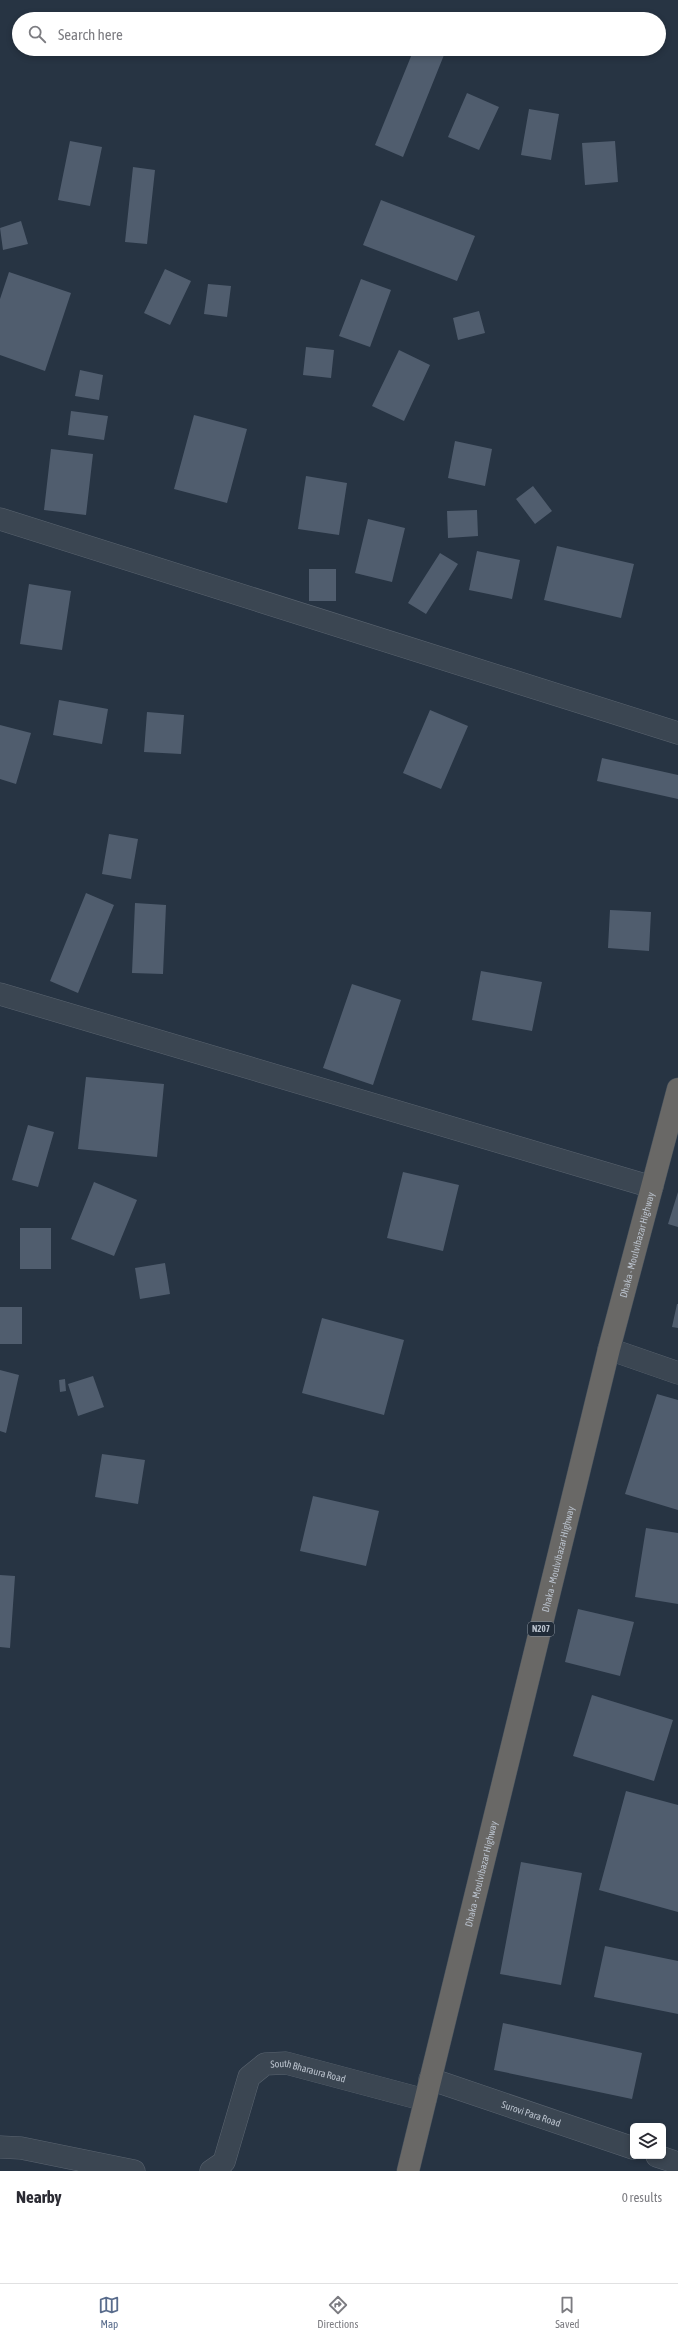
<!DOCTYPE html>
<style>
:root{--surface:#fff;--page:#f2f2f3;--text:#2b2b33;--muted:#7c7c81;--line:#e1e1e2;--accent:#596c8c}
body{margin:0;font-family:"Asap Condensed",sans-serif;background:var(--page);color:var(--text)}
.controls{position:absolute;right:12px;bottom:12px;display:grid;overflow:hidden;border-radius:6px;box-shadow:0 2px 6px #0003}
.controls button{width:36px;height:36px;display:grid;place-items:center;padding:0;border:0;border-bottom:1px solid var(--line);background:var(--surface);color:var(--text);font:20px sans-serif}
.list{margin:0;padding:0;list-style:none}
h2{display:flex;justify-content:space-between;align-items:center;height:52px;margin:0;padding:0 16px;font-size:17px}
h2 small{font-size:13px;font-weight:400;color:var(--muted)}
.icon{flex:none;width:22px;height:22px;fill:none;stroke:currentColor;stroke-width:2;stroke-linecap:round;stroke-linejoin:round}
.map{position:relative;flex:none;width:678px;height:2171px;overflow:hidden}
.search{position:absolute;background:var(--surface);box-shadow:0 2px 6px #0003;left:12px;right:12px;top:12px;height:44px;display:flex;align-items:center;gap:10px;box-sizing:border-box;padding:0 14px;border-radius:22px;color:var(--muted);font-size:15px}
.sheet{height:112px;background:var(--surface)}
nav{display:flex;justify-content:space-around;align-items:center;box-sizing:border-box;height:56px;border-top:1px solid var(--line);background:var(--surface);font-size:11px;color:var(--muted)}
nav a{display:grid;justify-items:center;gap:2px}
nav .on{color:var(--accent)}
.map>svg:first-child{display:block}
.building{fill:#505d6e}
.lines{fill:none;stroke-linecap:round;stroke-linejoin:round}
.minor-casing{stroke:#5a6470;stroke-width:23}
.trunk-casing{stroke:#46515d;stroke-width:23}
.minor{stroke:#3b4652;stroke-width:22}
.trunk{stroke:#696866;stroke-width:22}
.labels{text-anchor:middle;stroke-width:3;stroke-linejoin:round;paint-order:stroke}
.shield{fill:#202b38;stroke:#8b94a0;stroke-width:1}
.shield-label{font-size:9px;font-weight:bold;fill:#b9c1cc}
.street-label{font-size:10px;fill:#b9c1cc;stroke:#202b38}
</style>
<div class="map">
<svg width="678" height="2171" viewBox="0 0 678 2171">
<rect width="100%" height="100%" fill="#273443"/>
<path class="building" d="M414,49H428L444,55L403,157L375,145Z
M467,93L499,107L479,150L448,137Z
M529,109L559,114L551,160L521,155Z
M70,141L102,147L90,206L58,200Z
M615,141L618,182L585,185L582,143Z
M133,167L155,170L147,244L125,242Z
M381,200L475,236L457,281L363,245Z
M21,221L28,244L3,250L0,228Z
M165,269L191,281L170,325L144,313Z
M9,272L71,293L45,371L0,355V299Z
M361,279L391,290L370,347L339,336Z
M208,284L231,286L227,317L204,314Z
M479,311L485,333L458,340L453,318Z
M306,347L334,350L331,378L303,375Z
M399,350L430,365L404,421L372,406Z
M80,370L103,375L99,400L75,396Z
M71,411L108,416L104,440L68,435Z
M194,415L247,429L227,503L174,489Z
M455,441L492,449L485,486L448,478Z
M51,449L93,454L86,515L44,510Z
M306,476L347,483L339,535L298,529Z
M533,486L552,511L535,524L516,499Z
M477,510L478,536L448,538L447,511Z
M368,519L405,528L392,582L355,573Z
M557,546L634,564L621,618L544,600Z
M477,551L520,560L512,599L469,590Z
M440,553L458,564L426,614L408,603Z
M309,569H336V601H309Z
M29,584L71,591L62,650L20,644Z
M59,700L108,709L102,744L53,735Z
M430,710L468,726L441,789L403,773Z
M147,712L184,715L181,754L144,752Z
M0,725L31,733L16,784L0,779Z
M602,758L678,775V799L597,781Z
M109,834L138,839L131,879L102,874Z
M86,893L114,905L78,993L50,981Z
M135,903L166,905L163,974L132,973Z
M610,910L651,912L649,951L608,948Z
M481,971L542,982L532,1031L472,1020Z
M352,984L401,1000L373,1085L323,1068Z
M86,1077L164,1084L157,1157L78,1149Z
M28,1125L54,1132L38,1187L12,1180Z
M403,1172L459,1185L443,1251L387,1238Z
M94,1182L137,1200L114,1256L71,1239Z
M678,1192V1227L668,1224Z
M20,1228H51V1269H20Z
M165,1263L170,1294L140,1299L135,1268Z
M677,1304H678V1328L672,1327Z
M0,1307H22V1344H0Z
M322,1318L404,1340L384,1415L302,1393Z
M0,1370L19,1375L6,1433L0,1431Z
M93,1376L104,1407L78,1416L68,1384Z
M65,1379L66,1391L60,1392L59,1380Z
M657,1394L678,1400V1510L625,1494Z
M102,1454L145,1460L138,1504L95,1497Z
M313,1496L379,1511L366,1566L300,1551Z
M646,1528L678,1533V1604L635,1597Z
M0,1575L15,1576L10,1648L0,1647Z
M578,1609L634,1622L620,1676L565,1662Z
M592,1695L673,1720L654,1781L573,1756Z
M626,1791L678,1805V1912L599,1890Z
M521,1862L582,1873L561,1985L500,1974Z
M605,1946L678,1961V2014L594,1997Z
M503,2023L642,2053L632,2099L494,2070Z"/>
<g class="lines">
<defs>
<g id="minor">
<path d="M0,519L678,733"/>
<path d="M0,994L652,1187"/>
<path d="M609,1349L678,1373"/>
<path id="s1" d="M430,2079L633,2148"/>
<path d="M0,2147L21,2148L134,2171"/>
<path d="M657,2156L678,2163"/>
<path id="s2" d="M211,2171L224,2162L249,2077L265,2064L286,2063L425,2100"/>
</g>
<g id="trunk">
<path id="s3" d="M408,2171L609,1349L678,1089"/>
</g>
</defs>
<use href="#minor" class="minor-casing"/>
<use href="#trunk" class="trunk-casing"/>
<use href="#minor" class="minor"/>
<use href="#trunk" class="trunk"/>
</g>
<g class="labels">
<rect class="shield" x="528" y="1622" width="26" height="14" rx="3"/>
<g class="shield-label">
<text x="541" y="1632">N207</text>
</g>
<g class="street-label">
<text dy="4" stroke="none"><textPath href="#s3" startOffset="954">Dhaka - Moulvibazar Highway</textPath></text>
<text dy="4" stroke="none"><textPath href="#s3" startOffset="630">Dhaka - Moulvibazar Highway</textPath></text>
<text dy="4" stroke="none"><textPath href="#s3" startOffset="306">Dhaka - Moulvibazar Highway</textPath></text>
<text dy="4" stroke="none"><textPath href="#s2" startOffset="169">South Bharaura Road</textPath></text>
<text dy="4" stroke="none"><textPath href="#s1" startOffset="107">Surovi Para Road</textPath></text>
</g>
</g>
</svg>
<div class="controls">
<button><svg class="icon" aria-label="layers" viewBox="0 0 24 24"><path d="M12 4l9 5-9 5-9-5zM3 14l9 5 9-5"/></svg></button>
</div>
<div class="search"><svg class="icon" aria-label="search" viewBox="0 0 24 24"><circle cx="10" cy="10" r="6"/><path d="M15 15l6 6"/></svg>Search here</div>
</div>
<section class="sheet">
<h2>Nearby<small>0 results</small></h2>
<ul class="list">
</ul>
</section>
<nav>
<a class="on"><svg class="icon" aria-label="map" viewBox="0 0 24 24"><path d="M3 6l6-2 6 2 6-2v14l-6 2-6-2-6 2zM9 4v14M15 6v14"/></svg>Map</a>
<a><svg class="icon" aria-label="directions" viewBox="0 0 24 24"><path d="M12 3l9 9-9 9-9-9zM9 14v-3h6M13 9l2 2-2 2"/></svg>Directions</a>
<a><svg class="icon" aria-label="saved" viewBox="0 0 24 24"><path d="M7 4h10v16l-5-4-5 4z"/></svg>Saved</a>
</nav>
